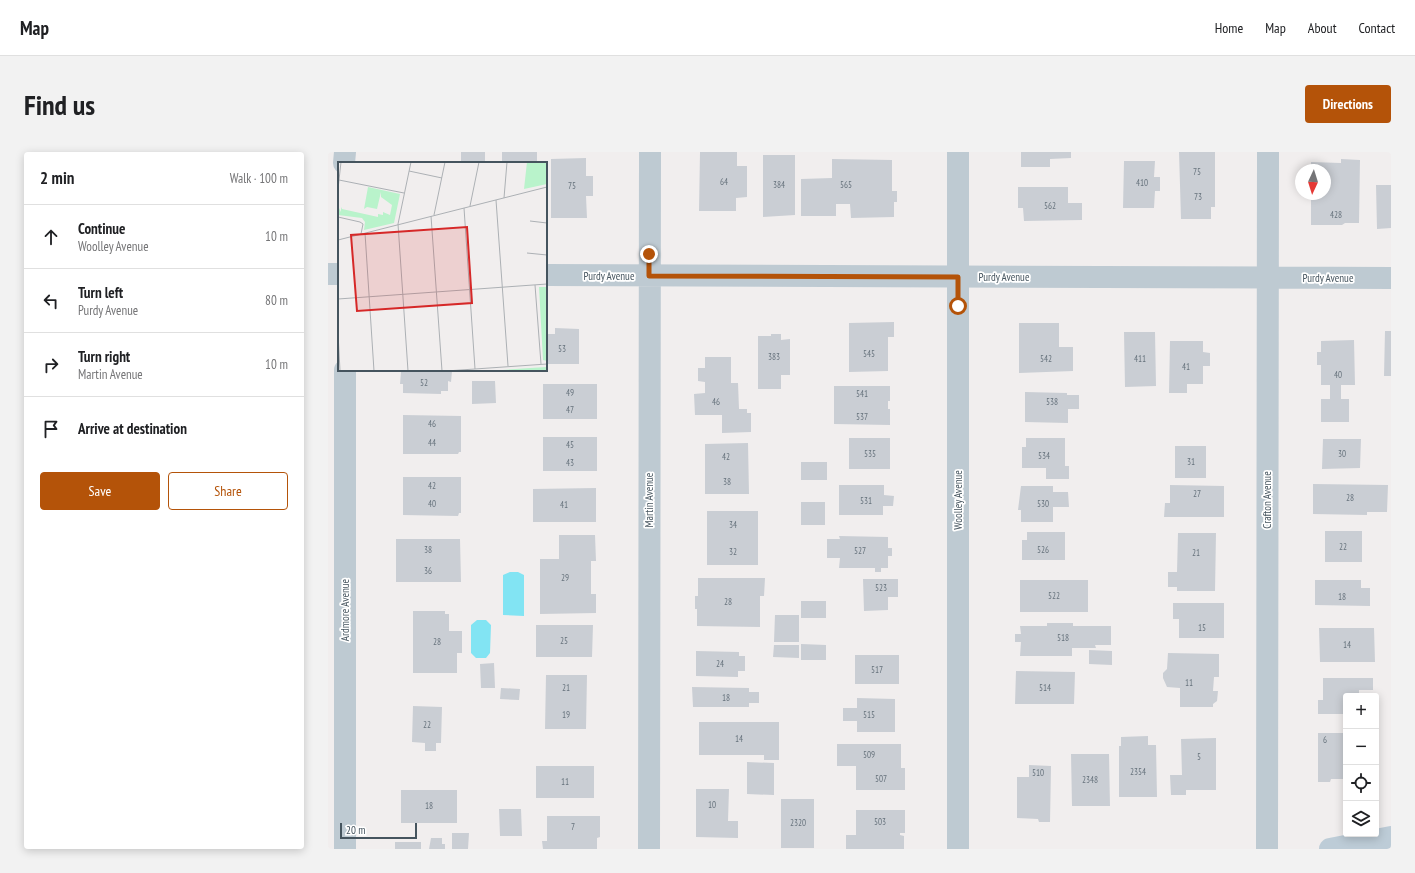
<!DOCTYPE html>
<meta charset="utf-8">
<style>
:root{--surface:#fff;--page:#f2f2f2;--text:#202124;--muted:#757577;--line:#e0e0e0;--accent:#b45309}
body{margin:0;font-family:"PT Sans Narrow",sans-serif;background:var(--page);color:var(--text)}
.controls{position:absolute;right:12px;bottom:12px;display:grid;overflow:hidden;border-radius:4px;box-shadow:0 2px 10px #0003}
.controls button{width:36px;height:36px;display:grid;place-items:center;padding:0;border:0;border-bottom:1px solid var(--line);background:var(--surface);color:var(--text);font:20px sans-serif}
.compass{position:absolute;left:967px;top:12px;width:36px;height:36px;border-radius:50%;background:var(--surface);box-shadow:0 2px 10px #0003;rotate:184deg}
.scale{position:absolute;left:12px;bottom:10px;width:77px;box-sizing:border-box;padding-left:4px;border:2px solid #45545e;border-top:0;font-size:11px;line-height:14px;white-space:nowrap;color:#45545e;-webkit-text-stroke:3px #fff;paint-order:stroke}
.stop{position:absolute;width:12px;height:12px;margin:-9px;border:3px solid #b45309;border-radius:50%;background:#fff}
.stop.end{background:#b45309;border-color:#fff;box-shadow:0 1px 4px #0008}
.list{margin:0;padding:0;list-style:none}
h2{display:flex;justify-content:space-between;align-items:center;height:52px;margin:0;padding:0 16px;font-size:17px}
h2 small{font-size:13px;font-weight:400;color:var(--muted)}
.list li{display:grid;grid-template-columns:26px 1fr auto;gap:12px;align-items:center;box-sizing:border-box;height:64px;padding:0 16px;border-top:1px solid var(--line)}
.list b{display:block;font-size:15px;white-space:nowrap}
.list p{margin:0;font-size:13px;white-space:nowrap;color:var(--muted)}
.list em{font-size:13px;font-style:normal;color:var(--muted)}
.actions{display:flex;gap:8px;padding:12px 16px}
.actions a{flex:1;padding:9px 0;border:1px solid var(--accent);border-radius:4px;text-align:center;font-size:14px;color:var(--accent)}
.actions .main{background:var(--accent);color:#fff}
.icon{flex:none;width:22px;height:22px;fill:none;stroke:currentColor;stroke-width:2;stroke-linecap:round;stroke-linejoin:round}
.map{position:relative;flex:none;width:1063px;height:697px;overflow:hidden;border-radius:4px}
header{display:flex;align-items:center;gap:24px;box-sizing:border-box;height:56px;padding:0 20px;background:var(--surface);border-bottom:1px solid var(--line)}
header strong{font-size:19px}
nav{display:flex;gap:22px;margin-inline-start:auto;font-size:14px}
.intro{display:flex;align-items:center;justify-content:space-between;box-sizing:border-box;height:96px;padding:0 24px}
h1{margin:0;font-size:28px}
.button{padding:10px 18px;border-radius:4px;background:var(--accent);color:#fff;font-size:14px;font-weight:700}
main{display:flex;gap:24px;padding:0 24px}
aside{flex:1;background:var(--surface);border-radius:4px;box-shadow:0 2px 10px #0003}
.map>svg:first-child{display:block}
.water{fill:#82e4f3}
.building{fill:#caced4}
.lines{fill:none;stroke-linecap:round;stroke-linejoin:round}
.minor{stroke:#becad2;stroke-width:22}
.tertiary{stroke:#becad2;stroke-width:22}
.secondary{stroke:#bdccd7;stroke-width:22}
.route{stroke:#b45309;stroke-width:5}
.labels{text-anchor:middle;stroke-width:3.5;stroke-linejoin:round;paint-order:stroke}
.number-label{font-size:9px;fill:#66727c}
.street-label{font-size:11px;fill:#45545e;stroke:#fff}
.inset-road{fill:none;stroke:#acb0b4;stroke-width:1}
.view{fill:#d62828;fill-opacity:0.15;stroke:#d62828;stroke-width:2}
.inset-edge{fill:none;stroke:#45545e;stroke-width:2}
</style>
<header>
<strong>Map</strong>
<nav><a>Home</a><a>Map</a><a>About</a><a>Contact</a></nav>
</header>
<div class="intro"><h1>Find us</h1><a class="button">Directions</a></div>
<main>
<aside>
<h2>2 min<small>Walk · 100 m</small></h2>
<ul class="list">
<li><svg class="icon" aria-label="ahead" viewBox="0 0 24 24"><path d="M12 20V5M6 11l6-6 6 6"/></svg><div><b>Continue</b><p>Woolley Avenue</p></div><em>10 m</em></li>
<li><svg class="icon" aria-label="left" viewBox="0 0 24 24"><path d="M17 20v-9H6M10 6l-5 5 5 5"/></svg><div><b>Turn left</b><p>Purdy Avenue</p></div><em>80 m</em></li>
<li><svg class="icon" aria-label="right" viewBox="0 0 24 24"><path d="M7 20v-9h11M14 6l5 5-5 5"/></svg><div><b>Turn right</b><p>Martin Avenue</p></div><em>10 m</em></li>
<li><svg class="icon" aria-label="arrive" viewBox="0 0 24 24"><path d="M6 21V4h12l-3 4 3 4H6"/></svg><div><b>Arrive at destination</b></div></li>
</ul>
<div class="actions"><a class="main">Save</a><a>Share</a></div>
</aside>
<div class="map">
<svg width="1063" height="697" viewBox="0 0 1063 697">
<rect width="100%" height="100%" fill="#f1eeee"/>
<path class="water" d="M182,420H190L196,423V464L175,463V423Z
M149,468H158L163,473L162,501L158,506H148L143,501V473Z"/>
<path class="building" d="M133,0H157V11H133Z
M174,0H209V11H174Z
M372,0H409V14H419V45L408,46V59H371Z
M693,0H743V6L722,7V15H693Z
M851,0H887V55H883V67H853Z
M435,3H467V63L435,65Z
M258,6V24H265V44H258L259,66H223V7Z
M504,7L564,8V39H569V50H566V65L523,66L522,52H508V64H473V27L504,26Z
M1013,7L1032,8L1031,71H1017L1014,73H983V42H997V18H983V10L1013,11Z
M796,9H827L826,25H832V39H827L826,56H795Z
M1048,33H1063V76L1049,77Z
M690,35H740V51H754V68L696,69L695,56H690Z
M566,170V185H560V219L521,220V171Z
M691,171H731V195H745V219L691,221Z
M227,176L251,177V212H218V182H227Z
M1057,179H1063V224H1056Z
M796,180H827L828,234L797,235Z
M443,182H453V188L462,187V223H453V237H430V184H443Z
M1026,188L1027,233H1013V247H1021V270H993V247H1002V233H993V213H989V200H993V189Z
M842,189H875V200L882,201V214H875V232H859V241H841Z
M377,205H403V231H410L411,257H419V261H423V280L394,281V263H367L366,242L377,241V230L370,229V216H377Z
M76,218L124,219L123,230L120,229V239H113V242L75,241V232H72L73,220H75Z
M144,229H167L168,251L144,252Z
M215,232H269V267H215Z
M506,234H562V249H560V257H562V273L506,272Z
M697,240L739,241V243H751V257H740V271L697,270Z
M75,263L133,264V300H131L130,302H75Z
M215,285H269V319H215Z
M521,286H562V317H521Z
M698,286H737V314H741V327H718V316H694V295H698Z
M995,287H1033L1032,316L994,317Z
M420,291L421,342H377V292Z
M847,294H878V326H847Z
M473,310H499V328H473Z
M75,325H133V361H131L130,364L75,363Z
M985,332L1060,333L1059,360H1039V363L985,362Z
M511,333H556V343L566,344L565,354H555V363H511Z
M842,333L896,334V365H836L837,351H842Z
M693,334H725V340H740L741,355H725V370H693V358H690Z
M268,336V370H205V337Z
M473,350H497V373H473Z
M379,359H430V413H379Z
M997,379H1034V410H997Z
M699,380H737V408H694V388H699Z
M850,381H888L887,439H849V435H840V420H849Z
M231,383H267L268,409H263V442H268V461L212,462V407H231Z
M511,384L560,385V396H564V404H560V416H553V420H547V416H511L512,406H499V387H512Z
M68,387H132L133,430H68Z
M370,426H437L436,444H432V475L369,474V457H367V444H370Z
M535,427H570V445H560V458L536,459Z
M692,428H760V460H692Z
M987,428H1033V436H1042V454L987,453Z
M473,449H498V466H473Z
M845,451H896V486H851V467H845Z
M85,459H117V462H121V479H134V501H129V521H85Z
M447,463H471V490H446Z
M719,471H745V474H783V493H767L768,496H744V504H692L693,490H687V482H693L692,474H719Z
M208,473H265L264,505H208Z
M991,476H1046L1047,510H992Z
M473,492L498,493V508H473Z
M446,493H471V506L445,505Z
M761,498L784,499V513L761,512Z
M368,499L411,500V504H417V519H410V525L368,524Z
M840,501L891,502V525H886L885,539H890L889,549L885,552V555H852V536L839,535L835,526V521L839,517Z
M527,503H571V532H527Z
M166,511L167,536H153L152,512Z
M688,519L747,520L746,552H687Z
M218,523H259L258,577H217Z
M995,526H1045V538H1031V544H1018V562H990V548H995Z
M364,535L421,536V540H431V551H421V555H365Z
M173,536L192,537L191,548L172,547Z
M529,546L567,547V580H529V569H515V556H529Z
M85,554L114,555L113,591H108V599H97V591L84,590Z
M371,570H451V608H436V603H371Z
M990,581H1018V627H1003L1002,630H990Z
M820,584V593H828L829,645H791V594H793V585Z
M888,586V638H858V643H843L842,623H854L853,587Z
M509,592H573V616H577V638H528V614H509Z
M743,602H781L782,654H744Z
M419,610L446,611V643L419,642Z
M701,613L723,614L722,670H711L710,667L689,666V625H701Z
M208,614H266V646H208Z
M368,637H401L400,669H410V686L368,685Z
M73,638H129V671H73Z
M453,647H486V696H453Z
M171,657H193L194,684H172Z
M528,658H577V681H572V683L576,684V697H518V683H528Z
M219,664H272V685L269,686V697H215L214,689H219Z
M124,681H141L140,697H124Z
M103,686H114V692H117V697H101Z
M67,690H93V697H67Z"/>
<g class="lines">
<path class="minor" d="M16,11L17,0
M0,122H11
M218,123L1063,126
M17,218V697
M321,697L322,0
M939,697L940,0"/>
<path class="tertiary" d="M630,0V697"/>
<path class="secondary" d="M1002,697L1063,685"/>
</g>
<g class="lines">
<path class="route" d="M321,102V124L630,125V154"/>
</g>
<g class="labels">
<g class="number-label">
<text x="869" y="23">75</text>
<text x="396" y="33">64</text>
<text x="814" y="34">410</text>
<text x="451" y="36">384</text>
<text x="518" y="36">565</text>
<text x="244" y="37">75</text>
<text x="870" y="48">73</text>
<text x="722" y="57">562</text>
<text x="1008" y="66">428</text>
<text x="234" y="200">53</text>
<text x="541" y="205">545</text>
<text x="446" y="208">383</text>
<text x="718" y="210">542</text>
<text x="812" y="210">411</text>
<text x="858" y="218">41</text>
<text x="1010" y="226">40</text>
<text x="96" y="234">52</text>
<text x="242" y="244">49</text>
<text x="534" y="245">541</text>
<text x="388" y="253">46</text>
<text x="724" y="253">538</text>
<text x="242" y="261">47</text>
<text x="534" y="268">537</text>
<text x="104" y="275">46</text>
<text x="104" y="294">44</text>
<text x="242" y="296">45</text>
<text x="542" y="305">535</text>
<text x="1014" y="305">30</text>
<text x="716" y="307">534</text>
<text x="398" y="308">42</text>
<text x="863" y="313">31</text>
<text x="242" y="314">43</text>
<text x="399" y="333">38</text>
<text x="104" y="337">42</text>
<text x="869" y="345">27</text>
<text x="1022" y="349">28</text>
<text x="538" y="352">531</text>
<text x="104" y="355">40</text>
<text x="715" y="355">530</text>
<text x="236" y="356">41</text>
<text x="405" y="376">34</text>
<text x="1015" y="398">22</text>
<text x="100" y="401">38</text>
<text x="715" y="401">526</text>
<text x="532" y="402">527</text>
<text x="405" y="403">32</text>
<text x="868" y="404">21</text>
<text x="100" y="422">36</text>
<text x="237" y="429">29</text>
<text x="553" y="439">523</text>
<text x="726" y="447">522</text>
<text x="1014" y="448">18</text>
<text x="400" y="453">28</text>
<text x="874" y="479">15</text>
<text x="735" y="489">518</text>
<text x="236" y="492">25</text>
<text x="109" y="493">28</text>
<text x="1019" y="496">14</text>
<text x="392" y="515">24</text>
<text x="549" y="521">517</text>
<text x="861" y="534">11</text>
<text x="238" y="539">21</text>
<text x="717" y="539">514</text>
<text x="398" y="549">18</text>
<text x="238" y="566">19</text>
<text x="541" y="566">515</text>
<text x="99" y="576">22</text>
<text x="411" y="590">14</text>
<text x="997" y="591">6</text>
<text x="541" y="606">509</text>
<text x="871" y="608">5</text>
<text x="810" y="623">2354</text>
<text x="710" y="624">510</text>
<text x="553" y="630">507</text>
<text x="762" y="631">2348</text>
<text x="237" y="633">11</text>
<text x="384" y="656">10</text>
<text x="101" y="657">18</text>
<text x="552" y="673">503</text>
<text x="470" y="674">2320</text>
<text x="245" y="678">7</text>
</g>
<g class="street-label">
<text x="281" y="128">Purdy Avenue</text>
<text x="676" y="129">Purdy Avenue</text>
<text x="1000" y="130">Purdy Avenue</text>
<text transform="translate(321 348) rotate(-90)" y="4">Martin Avenue</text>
<text transform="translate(630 348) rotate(-90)" y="4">Woolley Avenue</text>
<text transform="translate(939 348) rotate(-90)" y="4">Crafton Avenue</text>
<text transform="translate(17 458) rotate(-90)" y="4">Ardmore Avenue</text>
</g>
</g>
<g transform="translate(10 10)">
<rect width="209" height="209" fill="#f1eeee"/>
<path d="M189,0H209V22L186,27ZM30,25L62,32L56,61L26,68L27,60L24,56L0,53V44L3,50V45L4,47L40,55V52L45,53V50L52,53L54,43L43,35V30L39,47L29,45L26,47ZM201,125H209V199L205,198ZM209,205V209H150L192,206Z" fill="#b9f3cb"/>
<path class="inset-road" d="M71,9L104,16M1,18L66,31M0,27L3,0M166,36L169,0M158,38L170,204M132,44L141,0M126,46L137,207M96,53L107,0M93,54L104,209M0,55L22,60L25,62L23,72M192,59L209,61M27,71L36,209M0,78L209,25M189,91L209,93M197,123L203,202M0,137L209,122M0,171L2,209M70,209L60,62L73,0M108,209L209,202"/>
<path class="view" d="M129,65L134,141L19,149L13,73Z"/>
<rect width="209" height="209" class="inset-edge"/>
</g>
</svg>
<div class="controls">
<button>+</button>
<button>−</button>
<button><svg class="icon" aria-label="locate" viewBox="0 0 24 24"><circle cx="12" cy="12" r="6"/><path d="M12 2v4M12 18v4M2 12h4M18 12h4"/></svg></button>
<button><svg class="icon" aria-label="layers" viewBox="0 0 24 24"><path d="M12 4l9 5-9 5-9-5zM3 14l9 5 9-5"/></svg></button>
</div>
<svg class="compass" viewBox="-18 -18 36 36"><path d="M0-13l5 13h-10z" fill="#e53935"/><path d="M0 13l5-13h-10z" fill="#757577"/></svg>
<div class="scale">20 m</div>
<div class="stop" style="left:630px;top:154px"></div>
<div class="stop end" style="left:321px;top:102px"></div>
</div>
</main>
